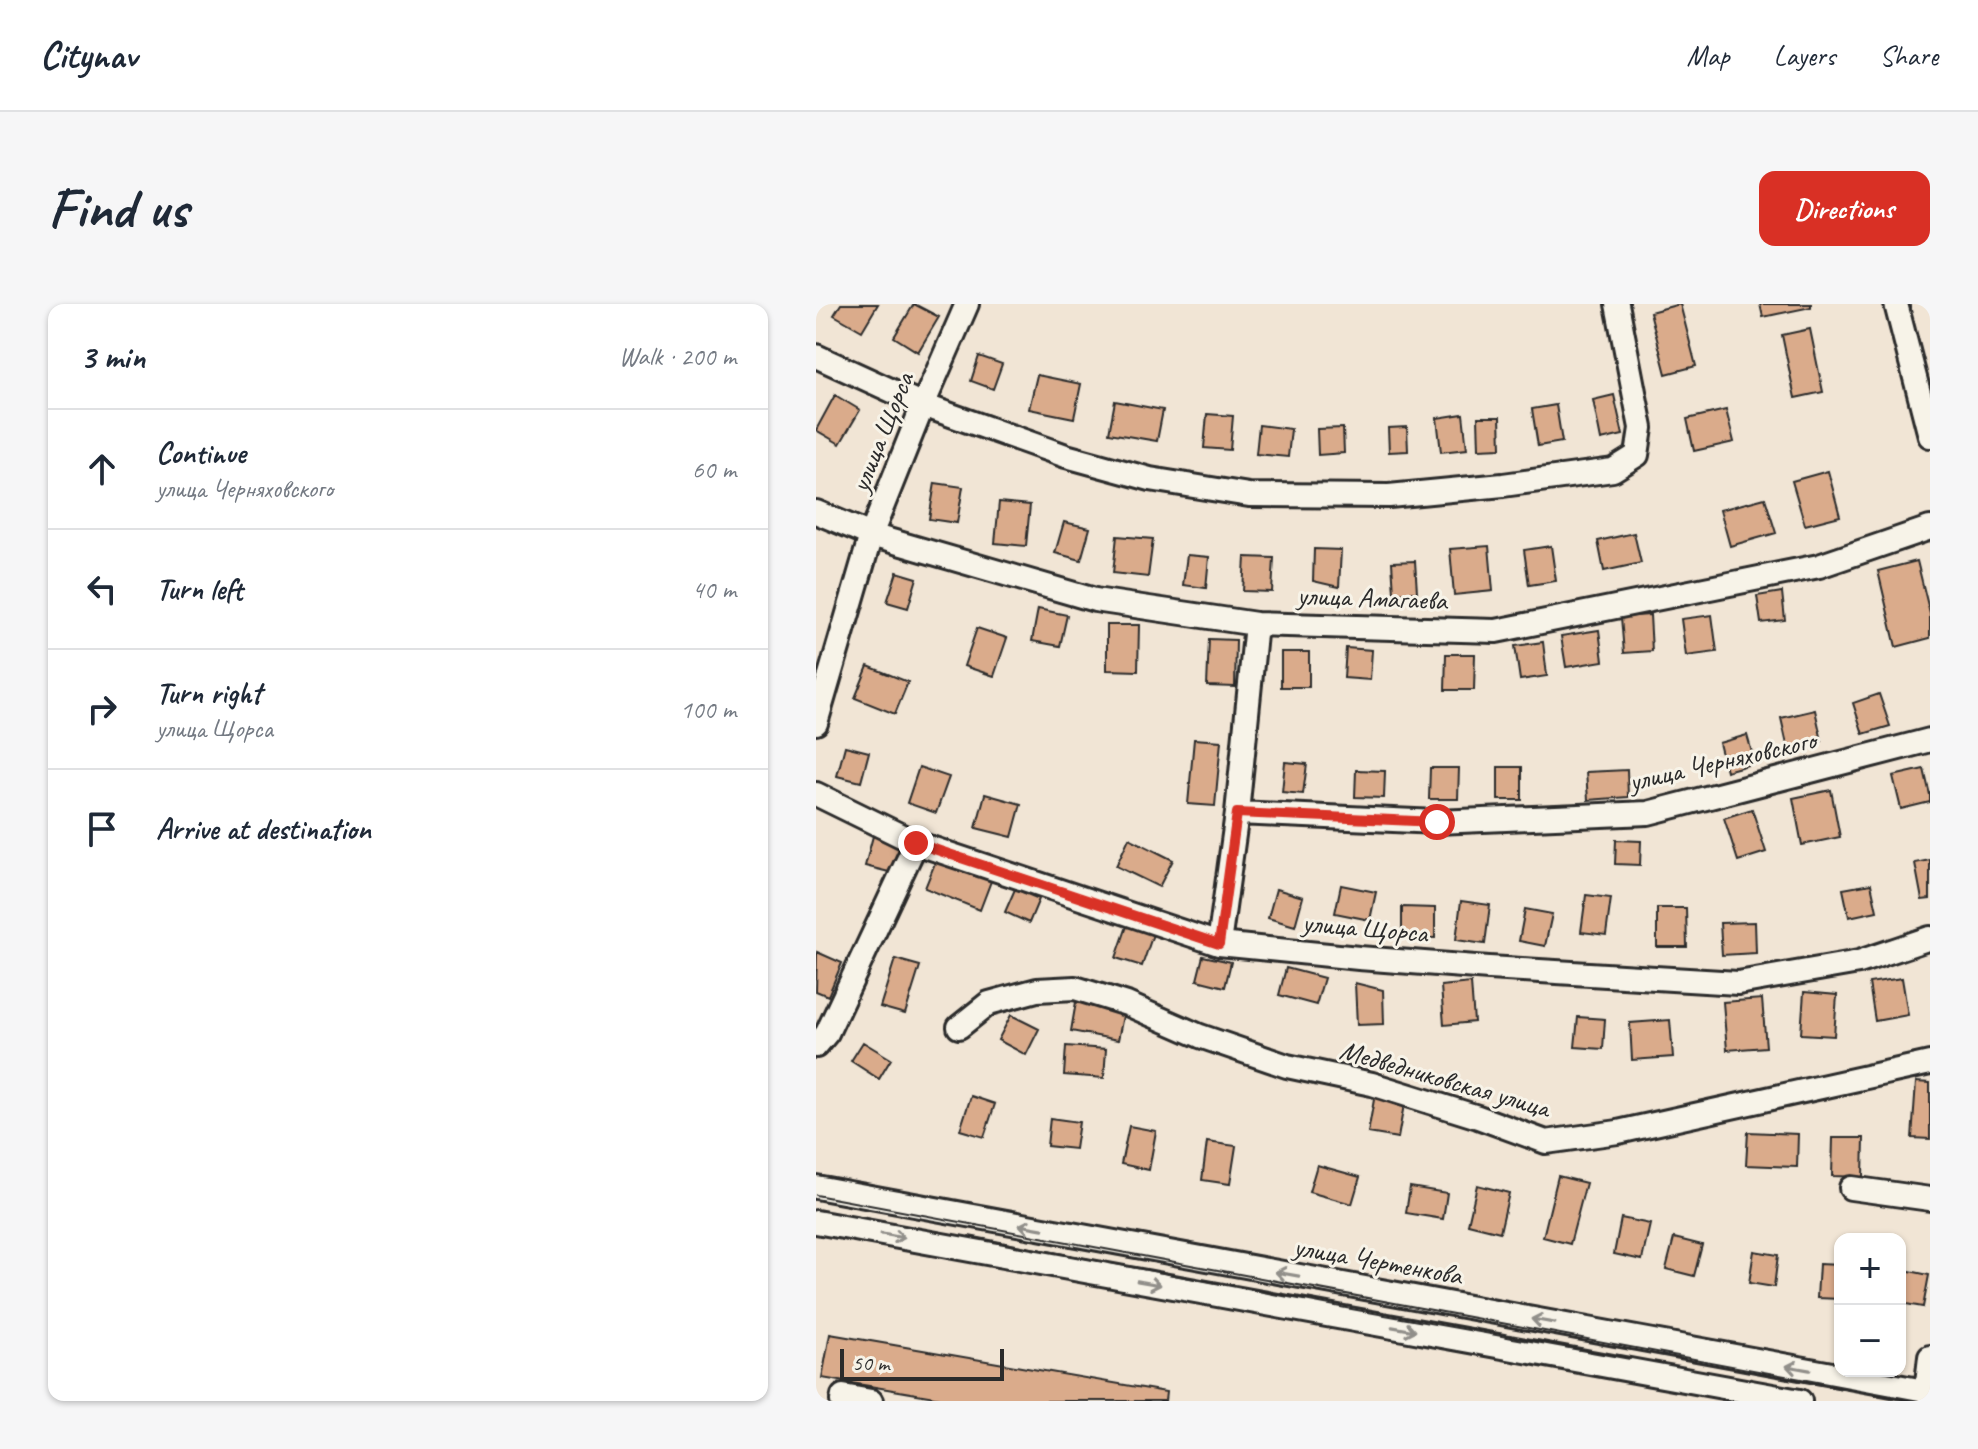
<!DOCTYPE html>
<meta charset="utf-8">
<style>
:root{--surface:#fff;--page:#f6f6f7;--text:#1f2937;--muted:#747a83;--line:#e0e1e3;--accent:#d93025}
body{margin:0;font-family:Caveat,sans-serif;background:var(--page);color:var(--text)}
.controls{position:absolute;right:24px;bottom:24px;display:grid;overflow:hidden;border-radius:16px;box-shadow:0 2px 6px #0004}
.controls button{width:72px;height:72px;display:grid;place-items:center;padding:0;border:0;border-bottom:2px solid var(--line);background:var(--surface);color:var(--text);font:40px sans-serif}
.scale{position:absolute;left:24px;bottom:20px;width:164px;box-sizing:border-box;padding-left:8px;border:4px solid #2b2b2b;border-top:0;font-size:22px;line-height:28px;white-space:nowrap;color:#2b2b2b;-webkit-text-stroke:6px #f7f3e8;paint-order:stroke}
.stop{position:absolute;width:24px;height:24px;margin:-18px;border:6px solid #d93025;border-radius:50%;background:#fff}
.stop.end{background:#d93025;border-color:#fff;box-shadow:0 2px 8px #0008}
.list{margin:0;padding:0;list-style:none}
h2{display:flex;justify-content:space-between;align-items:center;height:104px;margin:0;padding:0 32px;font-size:34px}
h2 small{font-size:26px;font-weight:400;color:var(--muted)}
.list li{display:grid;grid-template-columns:52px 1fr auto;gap:24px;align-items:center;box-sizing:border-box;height:120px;padding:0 32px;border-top:2px solid var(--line)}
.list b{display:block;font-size:30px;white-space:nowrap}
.list p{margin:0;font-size:26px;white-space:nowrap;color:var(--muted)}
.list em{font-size:26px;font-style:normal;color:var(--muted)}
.icon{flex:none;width:44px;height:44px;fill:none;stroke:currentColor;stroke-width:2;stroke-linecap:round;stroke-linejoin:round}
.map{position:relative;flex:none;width:1114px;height:1097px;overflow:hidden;border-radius:16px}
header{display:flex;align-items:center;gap:48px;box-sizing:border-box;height:112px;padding:0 40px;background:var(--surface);border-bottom:2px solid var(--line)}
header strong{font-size:38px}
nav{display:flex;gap:44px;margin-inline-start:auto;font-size:28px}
.intro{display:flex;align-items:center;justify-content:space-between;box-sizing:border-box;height:192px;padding:0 48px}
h1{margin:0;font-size:56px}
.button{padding:20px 36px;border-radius:16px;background:var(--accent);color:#fff;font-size:28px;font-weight:700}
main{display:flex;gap:48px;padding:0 48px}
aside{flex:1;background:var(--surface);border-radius:16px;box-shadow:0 2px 6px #0004}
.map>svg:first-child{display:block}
.building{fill:#daab8b;stroke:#2b2b2b;stroke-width:2}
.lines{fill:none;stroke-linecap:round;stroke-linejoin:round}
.minor-casing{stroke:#2b2b2b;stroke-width:28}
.minor{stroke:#f7f3e8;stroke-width:22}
.tram{stroke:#2b2b2b;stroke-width:2}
.oneway{stroke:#918f8a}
.route{stroke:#d93025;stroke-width:10}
.labels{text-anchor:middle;stroke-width:6;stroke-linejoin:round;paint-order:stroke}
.street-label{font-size:28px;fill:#2b2b2b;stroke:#f7f3e8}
</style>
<header>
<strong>Citynav</strong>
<nav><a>Map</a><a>Layers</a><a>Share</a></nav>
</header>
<div class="intro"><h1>Find us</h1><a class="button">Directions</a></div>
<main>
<aside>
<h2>3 min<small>Walk · 200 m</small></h2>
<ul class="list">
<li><svg class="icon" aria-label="ahead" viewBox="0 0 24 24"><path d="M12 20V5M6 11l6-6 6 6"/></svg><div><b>Continue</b><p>улица Черняховского</p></div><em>60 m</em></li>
<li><svg class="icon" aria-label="left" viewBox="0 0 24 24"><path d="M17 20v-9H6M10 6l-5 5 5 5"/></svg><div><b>Turn left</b></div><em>40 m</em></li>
<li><svg class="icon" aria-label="right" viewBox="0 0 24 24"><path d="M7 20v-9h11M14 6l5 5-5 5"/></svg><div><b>Turn right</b><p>улица Щорса</p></div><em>100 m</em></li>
<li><svg class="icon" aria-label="arrive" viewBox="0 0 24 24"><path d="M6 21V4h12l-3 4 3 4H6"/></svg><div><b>Arrive at destination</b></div></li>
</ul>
</aside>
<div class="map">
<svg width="1114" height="1097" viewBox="0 0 1114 1097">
<rect width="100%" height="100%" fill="#f1e5d5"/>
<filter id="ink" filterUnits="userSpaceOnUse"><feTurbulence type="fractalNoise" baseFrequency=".0125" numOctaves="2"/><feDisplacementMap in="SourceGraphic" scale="16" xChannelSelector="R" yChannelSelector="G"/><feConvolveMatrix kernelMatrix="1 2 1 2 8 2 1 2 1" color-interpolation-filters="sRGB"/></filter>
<g filter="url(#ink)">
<path class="building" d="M25,0H62L46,27L18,11Z
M98,0L123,13L102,48L78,33Z
M864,0L880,62L850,70L834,8Z
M944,0H995V3L947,13Z
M994,25L1007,88L979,94L966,31Z
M163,52L186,60L177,85L155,77Z
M221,71L265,80L258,114L213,105Z
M19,91L44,106L24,140L0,126Z
M798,91L807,131L785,136L777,96Z
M299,97L347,106L341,137L293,129Z
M740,101L746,138L722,142L716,105Z
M910,106L918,138L878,147L871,115Z
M391,110L417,112L414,146L388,144Z
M647,110L651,145L625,148L621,114Z
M662,113H684L685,144L663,145Z
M443,121L475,125L472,153L440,150Z
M591,123L592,147L573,148L572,124Z
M527,124L528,149L502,151L501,125Z
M1012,167L1024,212L989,221L976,177Z
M119,179L147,183L141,219L113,215Z
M949,194L960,229L914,242L904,206Z
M183,198L214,201L210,242L179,239Z
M248,218L274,224L265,256L239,249Z
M818,229L825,259L788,267L782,237Z
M301,232L337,235L332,273L297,269Z
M673,242L677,287L638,291L634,245Z
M735,242L740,277L713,281L708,246Z
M498,245L525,246L523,283L497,277Z
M371,251L393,253L390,284L367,281Z
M429,253L458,254L456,288L427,287Z
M599,257L601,288L578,289L576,258Z
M1101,257L1114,310V334L1080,343L1062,267Z
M81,268L101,274L92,304L71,298Z
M966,288L969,316L945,319L941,292Z
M222,305L251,311L244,342L216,337Z
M834,311L836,347L808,349L805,313Z
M896,311L901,348L870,352L865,315Z
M291,321H323L322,367L291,366Z
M161,324L191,334L178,372L148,362Z
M783,326L787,357L750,363L745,332Z
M393,335L420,336L419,383L391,382Z
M727,338L731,372L704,376L699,342Z
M530,344L556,346L554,376L528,374Z
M465,348H493V383H465Z
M630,350H659L658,386H629Z
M52,362L92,378L79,410L39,394Z
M1063,390L1074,422L1047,430L1037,399Z
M999,406L1006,437L972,445L965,414Z
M931,431L939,459L910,467L903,439Z
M378,435L405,437L399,502L372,500Z
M29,442L53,448L45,478L21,472Z
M469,458L491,460L487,490L466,488Z
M103,463L133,473L120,509L91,499Z
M682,463H706V496H682Z
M614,464H643L642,495H613Z
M1108,465L1114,491V498L1085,505L1077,472Z
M540,466L569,467L568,494L539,493Z
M811,466L812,493L772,496L770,468Z
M1015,486L1024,533L986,541L977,494Z
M169,490L205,500L196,533L160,524Z
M936,505L950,548L922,557L908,514Z
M57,532L85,539L77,569L49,562Z
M313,534L357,556L343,583L300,562Z
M800,536L825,537L824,561L799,560Z
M121,554L175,577L164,606L109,584Z
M1114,556V595L1106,596L1099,559Z
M1055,580L1061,607L1033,613L1027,585Z
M525,581L560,588L554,616L519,609Z
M199,585L223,595L213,619L189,608Z
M460,585L487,593L479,622L452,614Z
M770,591L795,594L790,631L765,628Z
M645,597L674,601L669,640L640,636Z
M586,603L619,604V634L586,633Z
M841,604H870L871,643H841Z
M709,605L736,610L729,642L703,637Z
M939,618L940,649L906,651L904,619Z
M311,622L337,630L326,662L300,654Z
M1,648L26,659L12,692L0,687Z
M387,652L415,658L409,683L381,676Z
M79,655L104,662L89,710L64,703Z
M470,664L508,674L500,701L463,691Z
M1086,674L1092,711L1059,717L1053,679Z
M539,679L567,686L568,720L541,721Z
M655,679L658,718L628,721L625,682Z
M988,688L1021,691L1018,732L985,730Z
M946,695L950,743L911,746L907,698Z
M260,698L308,707L302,736L255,727Z
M195,711L223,725L210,751L182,736Z
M762,713L789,715L787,745L759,743Z
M854,716L857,753L816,756L814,719Z
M47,738L75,755L63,775L35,757Z
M250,742L290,745L288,774L248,771Z
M1100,778L1114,779V835L1096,834Z
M559,790L589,795L582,834L552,829Z
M155,792L179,800L168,833L144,826Z
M234,814L263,818L259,845L231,842Z
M313,822L340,827L333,866L305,860Z
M932,828L982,830L981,863L930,861Z
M1017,834H1048L1047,873L1016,872Z
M391,838L420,842L414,880L386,876Z
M501,861L544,873L536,900L493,888Z
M742,872L770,879L754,940L727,933Z
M661,881L693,889L684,928L652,920Z
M594,883L631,889L627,915L590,909Z
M805,914L834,920L826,956L798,950Z
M858,934L886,941L878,972L850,965Z
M938,947L962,951L958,983L933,979Z
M1003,960L1024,961V995L1001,994Z
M1084,965L1113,971L1107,1003L1084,999Z
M14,1030L350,1088L349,1097H142L6,1074Z"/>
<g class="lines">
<defs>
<path id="minor" d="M1080,0L1114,132
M0,52L107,101L250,152L334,175L433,191L573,192L687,181L797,166L821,151L825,124L801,0
M0,208L55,231L279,296L440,320L680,327L1003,262L1114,224
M0,419L55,231L107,101L151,0
M0,490L100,539L403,640L543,654L673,664L922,679L1043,658L1114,634
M421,509L621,518L832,509L1114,436
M403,640L421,509L440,320
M143,723L173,699L221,686L259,684L311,700L384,732L471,762L556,780L662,813L730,838L802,828L1114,759
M0,742L11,729L100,539
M0,883L1114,1088
M1035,884L1114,895
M0,918L984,1097
M1110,1087L1114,1053
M26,1097L27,1092L55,1097"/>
</defs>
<use href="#minor" class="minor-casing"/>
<use href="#minor" class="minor"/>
<path class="tram" d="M0,891L1103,1097
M153,932L530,1004L814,1055"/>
</g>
<defs><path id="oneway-shaft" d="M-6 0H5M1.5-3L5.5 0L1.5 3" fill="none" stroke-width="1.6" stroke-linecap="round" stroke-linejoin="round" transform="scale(2)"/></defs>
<g class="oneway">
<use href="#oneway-shaft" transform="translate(215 923) rotate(-170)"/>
<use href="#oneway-shaft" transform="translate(77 932) rotate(10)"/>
<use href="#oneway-shaft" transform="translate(471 970) rotate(-170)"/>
<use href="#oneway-shaft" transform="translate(333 979) rotate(10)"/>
<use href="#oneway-shaft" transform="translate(727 1017) rotate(-170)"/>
<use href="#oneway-shaft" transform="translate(588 1025) rotate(10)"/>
<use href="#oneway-shaft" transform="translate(982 1064) rotate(-170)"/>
</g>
</g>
<g class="lines" filter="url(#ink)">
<path class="route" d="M100,539L403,640L421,509L621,518"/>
</g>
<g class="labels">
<g class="street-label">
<text transform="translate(65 128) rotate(-68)" y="10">улица Щорса</text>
<text transform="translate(556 293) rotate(2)" y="10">улица Амагаева</text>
<text transform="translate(906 456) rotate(-13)" y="10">улица Черняховского</text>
<text transform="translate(549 623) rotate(5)" y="10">улица Щорса</text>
<text transform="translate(629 774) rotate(16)" y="10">Медведниковская улица</text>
<text transform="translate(562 956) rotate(10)" y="10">улица Чертенкова</text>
</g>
</g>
</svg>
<div class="controls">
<button>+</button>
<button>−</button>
</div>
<div class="scale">50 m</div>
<div class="stop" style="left:621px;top:518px"></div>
<div class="stop end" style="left:100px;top:539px"></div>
</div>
</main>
